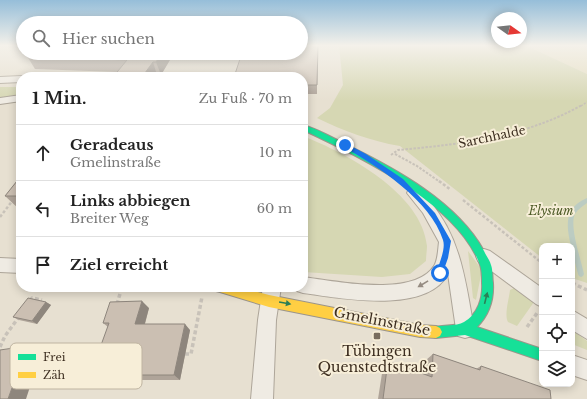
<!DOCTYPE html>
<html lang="de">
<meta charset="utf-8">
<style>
:root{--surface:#fff;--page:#f6f6f6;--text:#222;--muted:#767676;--line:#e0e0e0}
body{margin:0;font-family:"Libre Baskerville",serif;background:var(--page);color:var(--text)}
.controls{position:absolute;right:12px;bottom:12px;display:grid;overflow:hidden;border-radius:8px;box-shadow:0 2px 10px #0003}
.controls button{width:36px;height:36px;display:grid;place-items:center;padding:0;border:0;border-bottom:1px solid var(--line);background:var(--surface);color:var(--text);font:20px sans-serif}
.compass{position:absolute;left:491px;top:12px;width:36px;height:36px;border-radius:50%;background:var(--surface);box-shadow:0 2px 10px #0003;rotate:105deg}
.stop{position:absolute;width:12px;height:12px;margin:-9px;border:3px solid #1a73e8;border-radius:50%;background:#fff}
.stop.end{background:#1a73e8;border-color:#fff;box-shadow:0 1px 4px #0008}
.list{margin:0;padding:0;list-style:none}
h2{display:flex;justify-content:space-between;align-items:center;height:52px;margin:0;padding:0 16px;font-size:17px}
h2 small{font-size:13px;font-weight:400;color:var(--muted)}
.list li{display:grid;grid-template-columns:26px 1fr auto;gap:12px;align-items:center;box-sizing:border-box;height:56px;padding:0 16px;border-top:1px solid var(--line)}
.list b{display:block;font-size:15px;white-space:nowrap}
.list p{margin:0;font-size:13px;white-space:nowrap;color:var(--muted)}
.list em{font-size:13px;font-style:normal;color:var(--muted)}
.icon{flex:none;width:22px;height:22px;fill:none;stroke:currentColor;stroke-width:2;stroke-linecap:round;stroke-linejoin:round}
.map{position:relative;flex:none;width:587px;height:399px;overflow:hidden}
.search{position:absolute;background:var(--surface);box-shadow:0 2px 10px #0003;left:16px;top:16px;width:292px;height:44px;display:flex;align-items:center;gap:10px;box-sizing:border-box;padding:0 14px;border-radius:22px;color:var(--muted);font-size:15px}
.panel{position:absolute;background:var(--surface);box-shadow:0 2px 10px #0003;left:16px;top:72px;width:292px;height:220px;border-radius:16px}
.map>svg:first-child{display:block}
.farmland{fill:#e6dfc2}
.green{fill:#d6d7b3}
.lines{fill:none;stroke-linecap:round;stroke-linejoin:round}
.stream{fill:#bcccc2;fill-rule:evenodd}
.street-casing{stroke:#ada599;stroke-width:2}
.fast-casing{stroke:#9c958a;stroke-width:2}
.slow-casing{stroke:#9c958a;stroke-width:2}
.path-far3{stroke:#c8c2b9;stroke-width:1.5;stroke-dasharray:2 1.5;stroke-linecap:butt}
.path-far2{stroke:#c8c2b9;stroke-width:2;stroke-dasharray:2.5 1.5;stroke-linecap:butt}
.path-far1{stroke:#c8c2b9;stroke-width:2.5;stroke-dasharray:3 2;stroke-linecap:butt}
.path{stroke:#c8c2b9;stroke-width:3.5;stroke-dasharray:4 2.5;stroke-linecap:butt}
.street{fill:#efebe3;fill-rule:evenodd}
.fast{fill:#16e098;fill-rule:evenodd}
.slow{fill:#ffcf43;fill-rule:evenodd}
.wall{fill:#afa499}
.shaded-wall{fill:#8e867d}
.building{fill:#cbbfb2;stroke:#8e867d}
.oneway{fill:#968c82}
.oneway2{fill:#2b7e56}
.route{fill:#1a73e8}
.poi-dot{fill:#786c5e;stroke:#f7eed8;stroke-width:1.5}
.labels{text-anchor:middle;stroke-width:4;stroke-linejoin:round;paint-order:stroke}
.street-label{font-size:12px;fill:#3d2e20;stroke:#f7eed8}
.park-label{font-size:12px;font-style:italic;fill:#4d5a26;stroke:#f7eed8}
.near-street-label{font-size:14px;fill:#3d2e20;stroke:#f7eed8}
.near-poi-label{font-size:14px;fill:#3d2e20;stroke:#f7eed8}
.key{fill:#f7eed8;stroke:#bfb4a1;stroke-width:1}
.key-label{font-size:11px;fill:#3d2e20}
</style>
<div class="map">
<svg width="587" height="399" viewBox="0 0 587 399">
<rect width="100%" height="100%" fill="#e7e0d1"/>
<path class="farmland" d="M525,45H578L587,49V74Z"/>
<path class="green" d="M339,45H525L587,74V283L572,278V246H542V258L400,146C370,141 344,131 317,118L330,108L343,85Z
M0,87H21V97L0,100Z
M303,136C346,153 422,193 427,246C427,250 426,256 426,261L410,274L382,277L303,272Z
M468,251L482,270L476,300L473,298Z
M514,288L534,302L517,326L508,322C504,315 509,299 510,290Z
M572,330L587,341V350L572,344Z"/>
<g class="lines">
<path class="stream" d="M587,198V203C583,206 578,209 575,214C569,226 581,260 584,274L583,276L581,277L579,276L578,274L572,251V246H571C566,225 564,208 587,198Z"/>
<defs>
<path id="street" d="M21,76L24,77H21V82L0,83V77Z
M21,95V101L0,104V98Z
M414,188C421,190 425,196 430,202C461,237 466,284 474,329L472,336L465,338L458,336L456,329L448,274C426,315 340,298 303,293L297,291L295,287H303V277C335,281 413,298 434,266C438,260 438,249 439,242L423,213L407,193L409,189Z
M484,249L490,251L542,288V307L536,304L478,261L476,256L478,251Z
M0,258L21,259V273L0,272Z
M263,287H281L276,320L273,399H251L258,320Z
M572,310L587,319V339L572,330Z
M572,355L587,360V380L572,375Z"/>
<path id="fast" d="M303,125C318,129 333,138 347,145C396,169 457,202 484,251C486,256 490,260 491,265C493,270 492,277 493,283C494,299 489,315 477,327L542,349V361L465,335L436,338L432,336L430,332L432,328C441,324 456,327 464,322C478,314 483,298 482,283C482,277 482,270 480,265C458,204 359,156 303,130Z"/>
<path id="slow" d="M214,287H239L269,295L420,325L436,326L440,328L442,332L440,336L436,338L420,337L269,307L220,292L216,291Z"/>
</defs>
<use href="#street" class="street-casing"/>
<use href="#fast" class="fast-casing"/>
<use href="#slow" class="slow-casing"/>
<path class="path-far3" d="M581,106L587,102"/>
<path class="path-far2" d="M395,154L417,166L440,182
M391,155L398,150C463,144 525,137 582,105"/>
<path class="path-far1" d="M439,181L451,190
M463,200L542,263
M0,217L13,200"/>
<path class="path" d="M572,283L587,290
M30,301L32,298L42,300
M117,304L122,287
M527,327L537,313
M0,347L5,336L19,317
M185,354H191L202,297"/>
<use href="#street" class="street"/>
<use href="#fast" class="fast"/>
<use href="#slow" class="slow"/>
</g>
<path class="wall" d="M31,53H174L161,75H157L156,77H113L117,72L35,69L27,56Z
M303,77L317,85V94H303Z
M21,176V209H19L5,196Z
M46,302L51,305L37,324L19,320L13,317Z
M149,308L145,324L190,330L180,380H141L139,388L98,389L87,384L108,327L103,323Z
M433,354L476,369L481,366L551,399H378L383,367L388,361L424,374L426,360Z"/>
<path class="shaded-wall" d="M162,53H174L161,75L156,62Z
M153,62L157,75L156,77H142Z
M142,301L149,308L143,330L135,324Z
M46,302L51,305L37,324L32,321Z
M185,324L190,330L180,380L174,375Z
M27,346L41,353L26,399H8Z
M132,375L141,380L139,388L130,384Z"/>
<path class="building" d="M301,45H318L317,85H303V77H234L242,53H301Z
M31,53H162L156,62H153L142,77H113L127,60L27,56Z
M21,176V196H5Z
M28,298L46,302L32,321L13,317Z
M142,301L135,324H185L174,375H132L130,384H87L109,323H103L110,302Z
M27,346L8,399H0V350Z
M433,354L480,370L481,366L550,390L551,399H383L388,361L432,377Z"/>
<defs><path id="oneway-solid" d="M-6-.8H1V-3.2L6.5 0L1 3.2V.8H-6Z"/></defs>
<use class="oneway" href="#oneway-solid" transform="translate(423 284) rotate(149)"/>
<g class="oneway2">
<use href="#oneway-solid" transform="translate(486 298) rotate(-76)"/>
<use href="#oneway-solid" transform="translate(285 303) rotate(10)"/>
</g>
<linearGradient id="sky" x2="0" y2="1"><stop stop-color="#96bed9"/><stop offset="0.45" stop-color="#f4f1ea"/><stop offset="1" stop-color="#f4f1ea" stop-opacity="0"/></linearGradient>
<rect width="587" height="101" fill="url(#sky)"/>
<path class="route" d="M343,144H347L366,154L403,179L435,213L451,241L448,258L442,275H437L436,273C439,264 446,249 443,240C431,201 377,165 343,147Z"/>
<rect class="poi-dot" x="373" y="332" width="8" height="8" rx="2"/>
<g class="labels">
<g class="street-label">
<text transform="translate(492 137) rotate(-12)" y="4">Sarchhalde</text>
</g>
<g class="park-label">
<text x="551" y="215">Elysium</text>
</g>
<g class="near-street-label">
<text transform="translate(382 321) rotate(11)" y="5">Gmelinstraße</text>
</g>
<g class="near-poi-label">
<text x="377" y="356">Tübingen<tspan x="377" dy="16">Quenstedtstraße</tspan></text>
</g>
</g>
<rect x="10" y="343" width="132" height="46" rx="6" class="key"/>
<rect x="18" y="354" width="18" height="6" fill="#16e098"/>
<rect x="18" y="372" width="18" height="6" fill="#ffcf43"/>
<g class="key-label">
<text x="43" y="361">Frei</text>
<text x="43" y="379">Zäh</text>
</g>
</svg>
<div class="controls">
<button>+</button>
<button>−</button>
<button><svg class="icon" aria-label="locate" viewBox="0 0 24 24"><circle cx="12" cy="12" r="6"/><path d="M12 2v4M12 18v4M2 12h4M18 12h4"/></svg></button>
<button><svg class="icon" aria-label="layers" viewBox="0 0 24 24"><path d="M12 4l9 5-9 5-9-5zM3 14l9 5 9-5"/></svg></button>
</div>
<svg class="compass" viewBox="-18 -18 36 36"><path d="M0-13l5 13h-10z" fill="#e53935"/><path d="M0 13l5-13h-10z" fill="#767676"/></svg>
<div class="stop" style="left:440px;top:273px"></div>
<div class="stop end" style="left:345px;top:145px"></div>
<div class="search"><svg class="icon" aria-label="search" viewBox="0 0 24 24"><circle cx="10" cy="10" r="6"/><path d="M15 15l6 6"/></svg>Hier suchen</div>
<section class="panel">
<h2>1 Min.<small>Zu Fuß · 70 m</small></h2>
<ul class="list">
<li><svg class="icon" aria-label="ahead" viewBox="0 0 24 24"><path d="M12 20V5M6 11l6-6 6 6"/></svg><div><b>Geradeaus</b><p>Gmelinstraße</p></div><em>10 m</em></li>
<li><svg class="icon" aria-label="left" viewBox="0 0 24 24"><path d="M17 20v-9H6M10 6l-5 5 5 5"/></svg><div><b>Links abbiegen</b><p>Breiter Weg</p></div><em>60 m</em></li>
<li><svg class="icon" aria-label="arrive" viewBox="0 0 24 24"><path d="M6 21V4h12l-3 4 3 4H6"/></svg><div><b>Ziel erreicht</b></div></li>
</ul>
</section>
</div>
